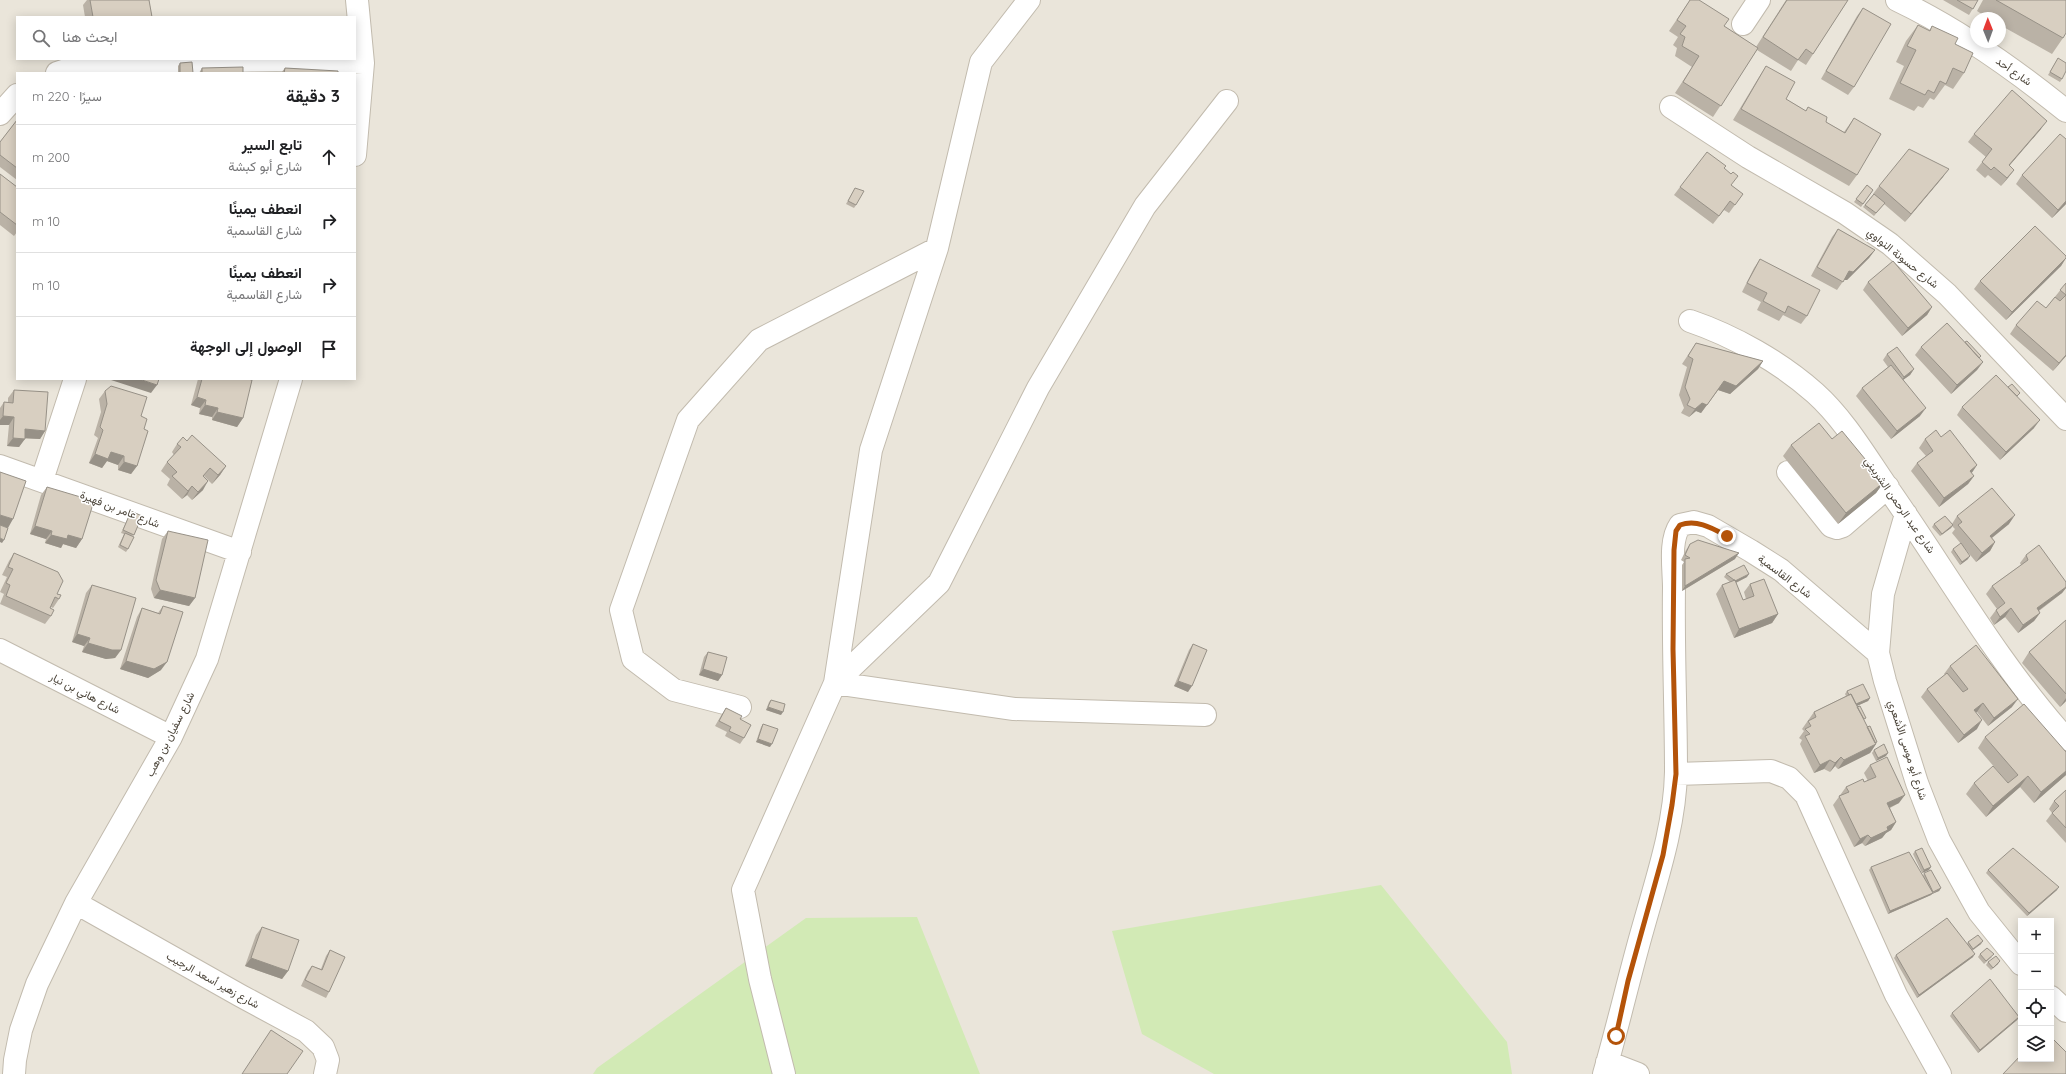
<!DOCTYPE html>
<html lang="ar">
<meta charset="utf-8">
<style>
:root{--surface:#fff;--page:#f2f2f2;--text:#202124;--muted:#757577;--line:#e0e0e0}
body{margin:0;font-family:Quicksand,Vazirmatn,sans-serif;background:var(--page);color:var(--text);direction:rtl}
.controls{position:absolute;right:12px;bottom:12px;display:grid;overflow:hidden;border-radius:0px;box-shadow:0 2px 10px #0003}
.controls button{width:36px;height:36px;display:grid;place-items:center;padding:0;border:0;border-bottom:1px solid var(--line);background:var(--surface);color:var(--text);font:20px sans-serif}
.compass{position:absolute;left:1970px;top:12px;width:36px;height:36px;border-radius:50%;background:var(--surface);box-shadow:0 2px 10px #0003;rotate:359deg}
.stop{position:absolute;width:12px;height:12px;margin:-9px;border:3px solid #b45309;border-radius:50%;background:#fff}
.stop.end{background:#b45309;border-color:#fff;box-shadow:0 1px 4px #0008}
.list{margin:0;padding:0;list-style:none}
h2{display:flex;justify-content:space-between;align-items:center;height:52px;margin:0;padding:0 16px;font-size:17px}
h2 small{font-size:13px;font-weight:400;color:var(--muted)}
.list li{display:grid;grid-template-columns:26px 1fr auto;gap:12px;align-items:center;box-sizing:border-box;height:64px;padding:0 16px;border-top:1px solid var(--line)}
.list b{display:block;font-size:15px;white-space:nowrap}
.list p{margin:0;font-size:13px;white-space:nowrap;color:var(--muted)}
.list em{font-size:13px;font-style:normal;color:var(--muted)}
.icon{flex:none;width:22px;height:22px;fill:none;stroke:currentColor;stroke-width:2;stroke-linecap:round;stroke-linejoin:round}
.map{position:relative;flex:none;width:2066px;height:1074px;overflow:hidden;direction:ltr}
.search{position:absolute;background:var(--surface);box-shadow:0 2px 10px #0003;left:16px;top:16px;width:340px;height:44px;display:flex;align-items:center;gap:10px;box-sizing:border-box;padding:0 14px;border-radius:0px;color:var(--muted);font-size:15px}
.panel{position:absolute;background:var(--surface);box-shadow:0 2px 10px #0003;left:16px;top:72px;width:340px;height:308px;border-radius:0px;direction:rtl}
.map>svg:first-child{display:block}
.residential{fill:#eae5da;fill-rule:evenodd}
.green{fill:#d2eab5}
.lines{fill:none;stroke-linecap:round;stroke-linejoin:round}
.minor-casing{stroke:#c2bbae;stroke-width:24}
.minor{stroke:#fff;stroke-width:22}
.wall{fill:#bab2a6}
.shaded-wall{fill:#979187}
.building{fill:#d8cfc1;stroke:#979187}
.route{stroke:#b45309;stroke-width:5}
.labels{text-anchor:middle;stroke-width:3;stroke-linejoin:round;paint-order:stroke}
.street-label{font-size:11px;fill:#4b4439;stroke:#fff}
</style>
<div class="map">
<svg width="2066" height="1074" viewBox="0 0 2066 1074">
<rect width="100%" height="100%" fill="#f6f3ec"/>
<path class="residential" d="M0,0H2066V1074H0ZM17,17H355V59H17ZM1976,18H2000V42H1976ZM17,73H355V379H17ZM2021,921H2051V1059H2021Z"/>
<path class="green" d="M1381,885L1507,1042L1512,1074H1214L1142,1034L1112,931Z
M917,917L980,1074H593L597,1068L806,918Z"/>
<g class="lines">
<defs>
<path id="minor" d="M1897,0C1958,29 2013,68 2066,111
M1743,24L1759,0
M57,73C82,63 115,66 141,64C215,61 289,58 363,63
M1671,107L1748,157L1845,213L1890,244L1947,294L2066,419
M0,114L17,95
M355,155L363,63L357,0
M1690,321C1734,336 1780,362 1815,393C1844,419 1865,455 1887,487C1946,571 1997,662 2066,739
M0,466L240,552
M1788,472L1831,526L1837,528L1843,526L1888,487
M42,480L75,379
M1906,514L1883,594L1878,653L1885,681L1917,783L1939,840L1979,912L2021,964
M0,650L171,737
M835,683L939,583L1038,388L1145,206L1227,101
M835,683L1014,709L1205,715
M740,707L674,690L633,659L621,610L688,420L759,340L936,249
M1676,774L1771,771L1789,778L1806,795L1896,995L1940,1074
M76,903L241,996L306,1031L323,1047L328,1060L325,1074
M2051,997L2066,1011
M1607,1062L1638,1074
M14,1074L15,1060L21,1030L37,984L76,903L171,737L207,659L291,379
M784,1074L760,979L743,890L835,683L871,450L937,248L981,62L1029,0
M1604,1074C1618,1026 1629,977 1643,928C1657,878 1675,825 1676,772C1676,711 1673,649 1674,588C1674,569 1669,541 1680,525L1694,522L1708,526L1751,551L1781,570L1878,653"/>
</defs>
<use href="#minor" class="minor-casing"/>
<use href="#minor" class="minor"/>
</g>
<path class="wall" d="M87,0H149L152,17H85L83,5Z
M1690,0L1724,26L1756,47L1786,0H1848L1806,65L1798,60L1791,71L1757,50L1713,117L1675,93L1692,67L1675,56L1677,48L1673,45L1678,37L1669,31Z
M1943,0H1978L1969,15Z
M1983,0H2066L2063,38L2052,54L2000,25V18H1988L1977,11Z
M1863,8L1854,87L1848,95L1821,79L1857,16Z
M1918,25L1929,31L1932,26L1955,44L1964,73L1953,89L1945,85L1934,100L1930,98L1923,108L1918,106L1914,111L1889,99L1904,66L1896,62L1906,41Z
M2058,58L2062,79L2060,82L2048,75Z
M180,63L193,73H178V66Z
M1766,66L1786,99L1806,111L1808,107L1826,122L1844,132L1854,118L1857,175L1849,186L1733,120L1759,77Z
M202,68L243,73H199Z
M285,68L338,73H281Z
M17,120V180L0,167V142Z
M2041,129L2009,166L2014,170L2001,186L1988,175L1985,178L1976,170L1986,157L1968,142L1974,134Z
M2066,139V204L2052,218L2016,184L2022,175Z
M1724,169L1731,185L1743,194L1729,213L1724,210L1713,224L1674,195L1680,187Z
M0,174L17,187V232L14,236L0,225Z
M1943,177L1905,222L1884,204L1874,216L1863,207L1873,195V194L1879,186Z
M1867,185L1873,190L1861,207L1854,202Z
M855,188L856,205L854,208L846,204Z
M1838,229L1875,250L1869,258L1847,280H1844L1837,290L1811,276L1832,237Z
M2066,258L2061,266L2006,320L1974,289L1980,281Z
M1760,259L1807,316L1801,324L1783,315L1779,321L1757,310L1761,302L1742,292L1754,268Z
M1868,282L1932,307L1927,315L1902,336L1863,290Z
M2066,283V356L2053,371L2010,334L2016,325L2046,308Z
M1696,343L1763,361L1758,369L1730,394L1718,390L1701,413L1696,411L1689,417L1681,413L1684,408L1679,395L1687,367L1682,364Z
M1921,347L1980,359L1983,362L1977,370L1951,394L1915,355Z
M1887,354L1914,369L1910,375L1903,380L1920,416L1891,439L1856,396L1862,388L1888,367L1883,360Z
M198,379H247L243,418L237,427L212,420V417L199,414L200,408L191,405Z
M2008,387L2018,396L2017,397L2034,428L2000,460L1957,415L1962,407Z
M14,390L45,431L40,439L25,438L19,447L7,446L9,425H0V408L4,402H8V398Z
M105,391L141,416L144,429L137,466L131,474L118,470V465L107,461L102,468L89,463L98,438L94,435L101,412L99,399Z
M1941,437L1977,465L1971,474L1974,476L1968,484L1939,507L1911,471L1917,463L1926,456L1919,448L1925,439Z
M1832,439L1884,482L1876,493L1838,524L1783,456L1791,445Z
M187,441L226,466L220,475L212,484L204,476L203,490L192,500L187,495L182,499L167,485L170,479L161,471L167,462L174,455L172,452L177,444Z
M47,487L82,539L76,548L63,544L61,548L45,543L46,539L30,534L41,495Z
M131,511L134,535L132,536L128,549L126,552L118,547L124,534L121,533L130,514Z
M1957,516L2009,524L1992,538L1995,542L1990,551L1976,562L1952,533L1955,529L1952,526L1951,528L1940,536L1932,527L1934,524H1952Z
M168,531L195,598L189,606L154,598L151,589L162,539Z
M1690,544L1735,559L1682,591V565L1684,562L1681,560L1686,550Z
M1953,549L1968,559L1960,565L1951,552Z
M14,553L57,594L59,599L53,608L51,607L50,608L51,616L45,624L0,604L4,594L0,592L7,577L2,575L9,561Z
M2026,555L2066,582V588L2062,593L2039,611L2040,613L2034,621L2018,633L2005,617L1994,625L1990,618L1996,610L1997,609L1986,594L1992,586L2021,565L2020,563Z
M1726,574L1747,577L1736,583L1743,600L1746,599L1744,592L1750,584L1778,614L1772,623L1734,638L1716,594L1722,585L1730,582L1724,577Z
M92,585L121,650L115,658L106,659L82,652L84,646L72,642L86,593Z
M163,606L161,670L148,678L120,669L137,617L142,608L158,613Z
M2066,620V701L2060,707L2022,663L2029,652Z
M1193,644L1188,692L1174,686L1189,650Z
M708,652L722,675L718,681L699,675L704,657Z
M1950,666L2012,707L1988,726L1977,712H1976L1977,729L1958,743L1921,697L1927,689L1945,675L1944,674Z
M1847,691L1870,698L1868,701L1857,706L1876,744L1870,753L1838,769L1835,766L1830,772L1824,769L1814,773L1800,744L1802,740L1799,738L1804,731L1802,729L1814,712L1846,696L1845,694Z
M771,700L781,715L766,710L769,702Z
M726,708L740,719L744,738L740,744L725,736L727,732L715,726L722,714Z
M763,724L770,747L756,742L761,727Z
M1985,737L2066,752V775L2034,803L2020,787L1986,817L1966,794L1974,783H2008L1978,748Z
M1874,750L1886,756L1876,761L1872,753Z
M1870,765L1899,803L1890,808L1896,822L1891,830L1886,833L1882,838L1865,846L1862,843L1854,847L1833,805L1846,787L1864,782L1868,781L1864,773Z
M2066,790V843L2046,821L2052,813L2049,809L2054,801Z
M1915,851L1929,870L1922,873L1913,854Z
M1871,867L1923,876L1924,873L1941,888L1939,891L1932,894L1931,895L1888,914L1869,870Z
M1988,870L2057,890L2027,916L1986,873Z
M262,927L288,971L282,979L245,966L256,935Z
M1968,942L1981,944L1972,951L1973,957L1917,998L1894,958L1896,955L1967,944Z
M330,950L329,992L326,998L301,986L308,971L312,966L321,969L326,956Z
M1980,954L1992,957L1984,964L1978,957Z
M1988,962L1998,964L1991,970L1986,965Z
M1952,1013L2019,1017L2017,1020L1978,1053L1950,1016Z"/>
<path class="shaded-wall" d="M2047,121L2041,129L2003,173L2009,165Z
M1949,169L1943,177L1905,222L1911,214Z
M2014,170L2008,178L2001,186L2007,178Z
M2066,201V204L2052,218L2058,210Z
M1875,250L1869,258L1847,280H1843L1849,271Z
M2066,258L2061,266L2006,320L2012,312Z
M1932,307L1927,315L1902,336L1908,328Z
M2066,355V356L2053,371L2059,363Z
M1763,361L1758,369L1730,394L1718,390L1701,413L1696,411L1689,417L1695,409L1702,403L1724,381Z
M1983,362L1977,370L1951,394L1957,385Z
M1914,369L1910,375L1900,382L1904,377Z
M112,379H139L157,385L151,393L111,380Z
M197,397L206,400L200,408L191,405Z
M205,405L218,408L212,417L199,414Z
M1926,408L1920,416L1891,439L1897,431Z
M217,412L243,418L237,427L212,420Z
M3,416L14,417L9,425H0V420Z
M2040,420L2034,428L2000,460L2006,452Z
M25,429L45,431L40,439L19,438Z
M13,438L25,439L19,447L7,446Z
M111,452L124,456L118,465L107,461L102,468L89,463L95,454Z
M124,462L137,466L131,474L118,470Z
M1977,465L1971,474L1970,471Z
M226,466L220,475L212,484L218,475Z
M1974,476L1968,484L1939,507L1944,498Z
M208,481L203,490L192,500L198,492Z
M1884,482L1876,493L1838,524L1846,513Z
M192,486L187,495L182,499L188,491Z
M0,515L13,519L8,528L0,525Z
M2015,515L2009,524L1984,544L1990,536Z
M1953,525L1951,528L1940,536L1942,534Z
M35,526L52,531L46,539L30,534Z
M51,535H68L82,539L76,548L63,544L61,548L45,543Z
M0,538L4,540L2,543L0,542Z
M1995,542L1990,551L1976,562L1982,553Z
M1739,553L1735,559L1682,591L1685,586Z
M1970,556L1968,559L1960,565L1962,562Z
M1749,574L1747,577L1733,584L1735,581Z
M2066,587V588L2062,593L2031,616L2037,608Z
M160,590L195,598L189,606L154,598Z
M2011,608L2005,617L1994,625L2000,617Z
M2040,613L2034,621L2018,633L2023,625Z
M1778,614L1772,623L1734,638L1739,629Z
M77,634L90,638L84,646L72,642Z
M88,643L121,650L115,658L106,659L82,652Z
M126,661L167,662L161,670L148,678L120,669Z
M703,669L722,675L718,681L699,675Z
M1178,681L1192,686L1188,692L1174,686Z
M1870,698L1868,701L1852,708L1854,705Z
M2066,698V701L2060,707Z
M2018,699L2012,707L1988,726L1994,718Z
M1983,703L1977,712L1968,718L1974,710Z
M768,707L783,712L781,715L766,710Z
M1982,720L1977,729L1958,743L1964,735Z
M758,739L772,744L770,747L756,742Z
M1876,744L1870,753L1838,769L1844,760Z
M1888,753L1886,756L1876,761L1878,758Z
M1841,757L1835,766L1830,772L1835,763Z
M1830,760L1824,769L1814,773L1820,765Z
M2066,771V775L2034,803L2041,792Z
M2028,776L2020,787L1986,817L1993,806Z
M1905,795L1899,803L1882,811L1887,803Z
M1896,822L1891,830L1886,833L1882,838L1865,846L1871,838L1887,827Z
M1868,835L1862,843L1854,847L1860,839Z
M1931,867L1929,870L1922,873L1924,870Z
M2059,887L2057,890L2027,916L2029,913Z
M1941,888L1939,891L1932,894L1931,895L1888,914L1890,911L1933,893Z
M1983,941L1981,944L1971,951L1973,949Z
M1975,954L1973,957L1917,998L1919,995Z
M251,958L288,971L282,979L245,966Z
M2000,961L1998,964L1991,970Z
M2019,1017L2017,1020L1978,1053L1980,1050Z"/>
<path class="building" d="M90,0H149L152,17H93Z
M1690,0H1699L1729,19L1724,26L1758,48L1721,106L1683,82L1699,56L1682,46L1685,37L1680,34L1686,26L1677,20Z
M1787,0H1848L1813,54L1806,49L1798,60L1763,37Z
M1957,0H1978L1973,9Z
M1996,0H2066V33L2063,38Z
M1863,8L1891,24L1854,87L1826,71Z
M1918,25L1930,31L1932,26L1958,38L1955,44L1973,53L1964,73L1953,68L1946,84L1940,81L1934,93L1928,90L1925,95L1900,83L1916,50L1907,46Z
M2058,58L2066,63V71L2062,79L2050,72Z
M192,62L193,73H180V63Z
M1766,66L1795,82L1786,99L1806,111L1808,107L1827,117L1826,122L1845,133L1854,118L1881,134L1857,175L1741,109Z
M243,67V73H202V68Z
M285,68L338,71V73H284Z
M2012,90L2047,121L2009,165L2014,170L2007,178L1994,167L1991,170L1982,162L1992,149L1974,134Z
M17,120V168L0,155V142Z
M2060,134L2066,139V201L2058,210L2022,175Z
M1909,149L1949,169L1911,214L1879,186Z
M1707,152L1726,166L1724,168L1731,174L1733,172L1738,176L1731,185L1743,194L1735,205L1730,201L1719,216L1680,187Z
M0,174L17,187V225L0,212Z
M1867,185L1873,190L1863,204L1856,199Z
M855,188L864,191L856,205L848,201Z
M1874,194L1885,203L1876,213L1865,205Z
M2035,226L2066,256V258L2012,312L1980,281Z
M1838,229L1875,250L1853,272L1849,271L1843,282L1817,267Z
M1760,259L1820,290L1807,316L1788,306L1785,313L1763,301L1767,293L1747,283Z
M1893,261L1932,307L1908,328L1868,282Z
M2066,283V355L2059,363L2016,325L2037,301L2046,308L2055,297L2060,301L2066,295L2060,290Z
M1947,323L1983,362L1957,385L1921,347Z
M1967,341L1981,356L1979,358L1965,342Z
M1696,343L1763,361L1736,386L1724,381L1707,405L1702,403L1695,409L1687,405L1690,399L1685,387L1693,359L1688,356Z
M1897,347L1914,369L1904,377L1887,354Z
M1891,365L1926,408L1897,431L1862,388Z
M1996,375L2040,420L2006,452L1962,407Z
M139,379H159L157,385Z
M202,379H247L252,380L243,418L217,412L218,408L205,405L206,400L197,397Z
M2012,384L2020,393L2017,396L2008,387Z
M111,386L147,397L141,416L147,419L144,429L148,431L137,466L124,462V456L111,452L108,459L95,454L103,430L100,427L107,404L105,391Z
M14,390L48,392L45,431L25,429V439L13,438L14,417L3,416L4,402L13,403Z
M1819,423L1832,439L1842,431L1884,482L1846,513L1791,445Z
M1936,430L1941,437L1950,430L1977,465L1970,471L1974,476L1944,498L1917,463L1933,451L1925,439Z
M192,435L226,466L218,475L210,468L203,476L208,481L198,492L192,486L188,491L172,476L177,472L167,462L181,447L177,444L183,437L187,441Z
M0,472L26,481L13,519L0,515Z
M47,487L94,501L82,539L68,535L67,539L51,535L52,531L35,526Z
M1992,488L2015,515L1990,536L1995,542L1982,553L1958,525L1962,522L1957,516Z
M131,511L142,516L134,535L123,530Z
M1945,516L1953,525L1942,534L1934,524Z
M0,525L8,528L4,540L0,538Z
M168,531L208,540L195,598L160,590L156,580Z
M125,533L134,537L128,549L120,545Z
M1698,540L1739,553L1685,586V559L1690,558L1685,555L1690,544Z
M1961,543L1970,556L1962,562L1953,549Z
M2039,545L2066,582V587L2037,608L2040,613L2023,625L2011,608L2000,617L1996,610L2005,603L1992,586L2028,560L2026,555Z
M14,553L58,572L63,581L57,594L61,595L59,599L55,597L50,608L54,610L51,616L6,596L10,585L6,583L13,569L8,567Z
M1744,565L1749,574L1735,581V580H1734L1726,574Z
M1764,579L1778,614L1739,629L1722,585L1735,580L1743,600L1754,596L1750,584Z
M92,585L136,598L121,650H112L88,643L90,638L77,634Z
M163,606L183,612L167,662L154,669L126,661L142,608L160,614Z
M2066,620V694L2029,652Z
M1193,644L1207,650L1192,686L1178,681Z
M1976,645L2018,699L1994,718L1983,703L1974,710L1982,720L1964,735L1927,689L1947,673L1963,692L1968,689L1950,666Z
M708,652L727,657L722,675L703,669Z
M1863,684L1870,698L1856,704L1851,694L1849,695L1847,691Z
M1851,694L1876,744L1844,760L1841,757L1835,763L1830,760L1820,765L1805,736L1810,734L1805,729L1811,726L1808,721L1816,717L1814,712Z
M771,700L785,704L783,712L768,707Z
M2024,704L2066,752V771L2041,792L2028,776L1993,806L1974,783L1993,766L2008,783L2018,775L1985,737Z
M1860,706L1866,718L1864,719L1857,707Z
M726,708L742,716L740,719L751,725L744,738L729,731L731,727L719,721Z
M763,724L778,729L772,744L758,739Z
M1870,726L1877,742L1875,743L1867,727Z
M1884,744L1888,753L1878,758L1874,750Z
M1887,757L1905,795L1887,803L1896,822L1887,827L1888,830L1871,838L1868,835L1860,839L1839,796L1849,792L1846,787L1863,779L1864,782L1876,777L1870,765Z
M2066,790V828L2052,813L2059,806L2054,801Z
M1922,848L1931,867L1924,870L1915,851Z
M2013,848L2059,887L2029,913L1988,870Z
M1909,852L1933,893L1890,911L1871,867Z
M1931,870L1941,888L1933,892L1924,873Z
M1947,918L1975,954L1919,995L1896,955Z
M262,927L299,940L288,971L251,958Z
M1978,935L1983,941L1973,949L1968,942Z
M1987,948L1994,954L1986,961L1980,954Z
M330,950L345,957L329,992L305,980L312,966L322,970Z
M1996,956L2000,961L1993,968L1988,962Z
M1990,979L2019,1017L1980,1050L1952,1013Z
M271,1030L303,1051L287,1074H242Z
M2051,1037L2066,1052V1074H2003L2021,1055V1059H2051Z"/>
<g class="lines">
<path class="route" d="M1616,1036L1628,981L1663,855L1672,805L1676,774L1673,649L1674,550L1676,531L1680,525C1697,519 1712,528 1727,536"/>
</g>
<g class="labels">
<g class="street-label">
<text transform="translate(2014 71) rotate(35)" y="4">شارع أحد</text>
<text transform="translate(1903 258) rotate(39)" y="4">شارع حسونة النواوي</text>
<text transform="translate(1900 505) rotate(55)" y="4">شارع عبد الرحمن الشربيني</text>
<text transform="translate(120 509) rotate(21)" y="4">شارع عامر بن فهيرة</text>
<text transform="translate(1785 576) rotate(37)" y="4">شارع القاسمية</text>
<text transform="translate(85 693) rotate(27)" y="4">شارع هاني بن نيار</text>
<text transform="translate(170 734) rotate(-63)" y="4">شارع سفيان بن وهب</text>
<text transform="translate(1908 750) rotate(72)" y="4">شارع أبو موسى الأشعري</text>
<text transform="translate(213 980) rotate(29)" y="4">شارع زهير أسعد الرجيب</text>
</g>
</g>
</svg>
<div class="controls">
<button>+</button>
<button>−</button>
<button><svg class="icon" aria-label="locate" viewBox="0 0 24 24"><circle cx="12" cy="12" r="6"/><path d="M12 2v4M12 18v4M2 12h4M18 12h4"/></svg></button>
<button><svg class="icon" aria-label="layers" viewBox="0 0 24 24"><path d="M12 4l9 5-9 5-9-5zM3 14l9 5 9-5"/></svg></button>
</div>
<svg class="compass" viewBox="-18 -18 36 36"><path d="M0-13l5 13h-10z" fill="#e53935"/><path d="M0 13l5-13h-10z" fill="#757577"/></svg>
<div class="stop" style="left:1616px;top:1036px"></div>
<div class="stop end" style="left:1727px;top:536px"></div>
<div class="search"><svg class="icon" aria-label="search" viewBox="0 0 24 24"><circle cx="10" cy="10" r="6"/><path d="M15 15l6 6"/></svg>ابحث هنا</div>
<section class="panel">
<h2>3 دقيقة<small>سيرًا · 220 m</small></h2>
<ul class="list">
<li><svg class="icon" aria-label="ahead" viewBox="0 0 24 24"><path d="M12 20V5M6 11l6-6 6 6"/></svg><div><b>تابع السير</b><p>شارع أبو كبشة</p></div><em>200 m</em></li>
<li><svg class="icon" aria-label="right" viewBox="0 0 24 24"><path d="M7 20v-9h11M14 6l5 5-5 5"/></svg><div><b>انعطف يمينًا</b><p>شارع القاسمية</p></div><em>10 m</em></li>
<li><svg class="icon" aria-label="right" viewBox="0 0 24 24"><path d="M7 20v-9h11M14 6l5 5-5 5"/></svg><div><b>انعطف يمينًا</b><p>شارع القاسمية</p></div><em>10 m</em></li>
<li><svg class="icon" aria-label="arrive" viewBox="0 0 24 24"><path d="M6 21V4h12l-3 4 3 4H6"/></svg><div><b>الوصول إلى الوجهة</b></div></li>
</ul>
</section>
</div>
